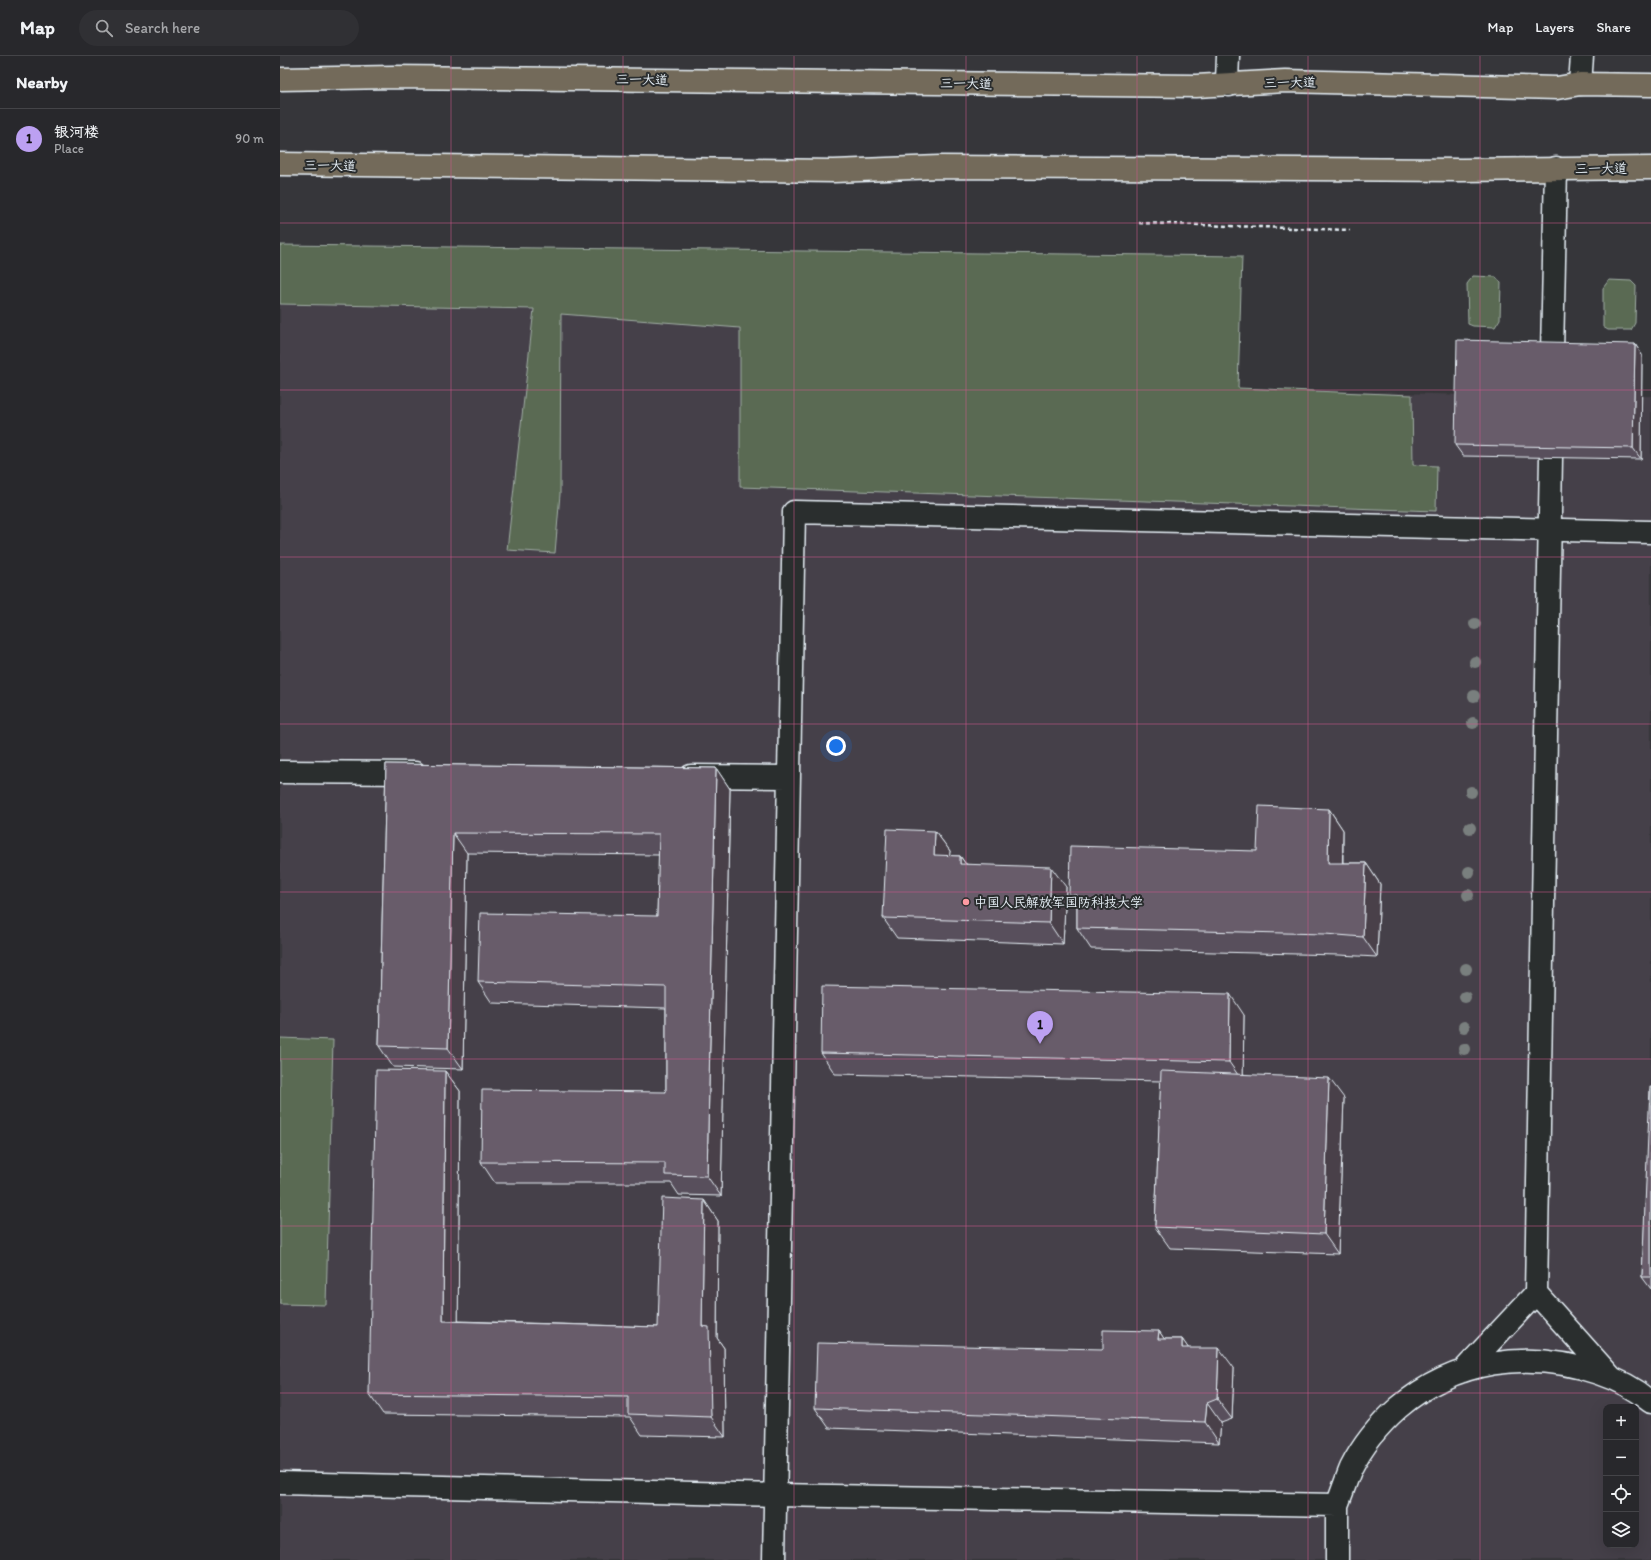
<!DOCTYPE html>
<meta charset="utf-8">
<style>
:root{--surface:#28282c;--page:#303034;--text:#f1f3f6;--muted:#a5a6a9;--line:#444448;--accent:#bca0f2}
body{margin:0;font-family:Itim,"LXGW WenKai TC",sans-serif;background:var(--page);color:var(--text)}
.controls{position:absolute;right:12px;bottom:12px;display:grid;overflow:hidden;border-radius:8px;box-shadow:0 4px 16px #0002}
.controls button{width:36px;height:36px;display:grid;place-items:center;padding:0;border:0;border-bottom:1px solid var(--line);background:var(--surface);color:var(--text);font:20px sans-serif}
.you{position:absolute;left:556px;top:690px;width:14px;height:14px;margin:-10px;border:3px solid #fff;border-radius:50%;background:#1a73e8;box-shadow:0 0 0 6px #1a73e833}
.badge{display:grid;place-items:center;width:26px;height:26px;border-radius:50%;background:var(--accent);color:#111;font-size:13px;font-weight:700}
.pin{position:absolute;translate:-50% -33px;filter:drop-shadow(0 1px 2px #0008)}
.pin::after{content:'';position:absolute;top:21px;width:14px;height:12px;background:inherit;clip-path:polygon(0 0,100% 0,50% 100%)}
.list{margin:0;padding:0;list-style:none}
h2{display:flex;justify-content:space-between;align-items:center;height:52px;margin:0;padding:0 16px;font-size:17px}
h2 small{font-size:13px;font-weight:400;color:var(--muted)}
.list li{display:grid;grid-template-columns:26px 1fr auto;gap:12px;align-items:center;box-sizing:border-box;height:60px;padding:0 16px;border-top:1px solid var(--line)}
.list b{display:block;font-size:15px;white-space:nowrap}
.list p{margin:0;font-size:13px;white-space:nowrap;color:var(--muted)}
.list em{font-size:13px;font-style:normal;color:var(--muted)}
.icon{flex:none;width:22px;height:22px;fill:none;stroke:currentColor;stroke-width:2;stroke-linecap:round;stroke-linejoin:round}
.map{position:relative;flex:none;width:1371px;height:1504px;overflow:hidden}
header{display:flex;align-items:center;gap:24px;box-sizing:border-box;height:56px;padding:0 20px;background:var(--surface);border-bottom:1px solid var(--line)}
header strong{font-size:19px}
nav{display:flex;gap:22px;margin-inline-start:auto;font-size:14px}
.search{width:280px;height:36px;background:var(--page);display:flex;align-items:center;gap:10px;box-sizing:border-box;padding:0 14px;border-radius:22px;color:var(--muted);font-size:15px}
main{display:flex}
aside{flex:1;background:var(--surface)}
.map>svg:first-child{display:block}
.built{fill:#454148;fill-rule:evenodd}
.green{fill:#5a6a53;stroke:#a1aea6}
.lines{fill:none;stroke-linecap:round;stroke-linejoin:round}
.minor-casing{stroke:#e8f1f8;stroke-width:25}
.highway-casing{stroke:#e8f1f8;stroke-width:25}
.path{stroke:#e8f1f8;stroke-width:2.5;stroke-dasharray:4 3;stroke-linecap:butt}
.minor{stroke:#2a2d2e;stroke-width:22}
.highway{stroke:#736b5a;stroke-width:22}
.tree{fill:#797f7e}
.wall{fill:#594f5b;stroke:#e8f1f8}
.shaded-wall{fill:#49404a;stroke:#e8f1f8}
.building{fill:#685c6a;stroke:#e8f1f8}
.grid{fill:none;stroke:#cd598a;stroke-width:1;stroke-opacity:0.55}
.poi-dot{fill:#ff9aa2;stroke:#2a2d2e;stroke-width:1.5}
.labels{text-anchor:middle;stroke-width:4;stroke-linejoin:round;paint-order:stroke}
.street-label{font-size:13px;fill:#e8f1f8;stroke:#2a2d2e}
.poi-label{font-size:13px;fill:#e8f1f8;stroke:#2a2d2e;text-anchor:start}
</style>
<header>
<strong>Map</strong>
<div class="search"><svg class="icon" aria-label="search" viewBox="0 0 24 24"><circle cx="10" cy="10" r="6"/><path d="M15 15l6 6"/></svg>Search here</div>
<nav><a>Map</a><a>Layers</a><a>Share</a></nav>
</header>
<main>
<aside>
<h2>Nearby<small></small></h2>
<ul class="list">
<li><span class="badge">1</span><div><b>银河楼</b><p>Place</p></div><em>90 m</em></li>
</ul>
</aside>
<div class="map">
<svg width="1371" height="1504" viewBox="0 0 1371 1504">
<rect width="100%" height="100%" fill="#36363a"/>
<filter id="ink" filterUnits="userSpaceOnUse"><feTurbulence type="fractalNoise" baseFrequency=".025" numOctaves="2"/><feDisplacementMap in="SourceGraphic" scale="8" xChannelSelector="R" yChannelSelector="G"/><feConvolveMatrix kernelMatrix="1 2 1 2 8 2 1 2 1" color-interpolation-filters="sRGB"/></filter>
<g filter="url(#ink)">
<path class="built" d="M0,189L962,200L958,332L1184,339L1185,295L1362,299V340H1371V1504H0ZM1326,1351H1356V1489H1326Z"/>
<path class="green" d="M0,189L962,200L958,332L1132,339L1133,409L1157,410L1156,455L460,431V272L281,258L280,438L275,497L227,494L254,253L0,248Z
M1193,220L1216,221L1221,227L1220,263L1215,271L1193,270L1188,268L1187,228Z
M1329,224L1351,225L1356,230L1355,267L1351,274H1328L1323,271V232Z
M0,982L53,984L46,1249L0,1248Z"/>
<g class="lines">
<defs>
<path id="minor" d="M948,0L947,25L949,29
M1300,28L1302,0
M1272,297L1276,112
M0,716L135,717
M411,720L509,721
M1256,1237L1331,1321
M1183,1315L1256,1237L1271,401
M0,1427L496,1439L1057,1449C1062,1437 1066,1424 1071,1412C1082,1390 1100,1368 1118,1352C1174,1304 1249,1293 1318,1317C1336,1323 1356,1333 1371,1346
M494,1504L514,456L1371,476
M1057,1504V1449"/>
<path id="highway" d="M0,23L113,21L916,30L1005,25L1277,32L1300,28L1371,29
M0,108L554,115L659,111L1181,114L1371,112"/>
</defs>
<use href="#minor" class="minor-casing"/>
<use href="#highway" class="highway-casing"/>
<path class="path" d="M859,167L1070,174"/>
<use href="#minor" class="minor"/>
<use href="#highway" class="highway"/>
</g>
<g class="tree">
<circle cx="1195" cy="568" r="6"/>
<circle cx="1195" cy="606" r="6"/>
<circle cx="1194" cy="640" r="6"/>
<circle cx="1193" cy="667" r="6"/>
<circle cx="1191" cy="736" r="6"/>
<circle cx="1190" cy="772" r="6"/>
<circle cx="1189" cy="816" r="6"/>
<circle cx="1188" cy="839" r="6"/>
<circle cx="1186" cy="913" r="6"/>
<circle cx="1185" cy="941" r="6"/>
<circle cx="1184" cy="971" r="6"/>
<circle cx="1184" cy="993" r="6"/>
</g>
<path class="wall" d="M1355,288L1362,299L1361,403L1183,400L1175,389Z
M106,708L436,712L450,733L441,1140L399,1139L391,1127H215L201,1106L386,1036V952L212,947L198,926L377,860L379,799L187,797L183,1013L113,1011L99,990Z
M1049,753L1063,774V807H1086L1100,828L1097,901L1059,899L811,893L797,872V850L789,839L977,795Z
M655,775L670,795L669,800H680L686,808L786,831L783,888L617,882L603,862Z
M964,959L963,1018L1064,1042L1058,1198L890,1192L875,1171L881,1025L555,1018L541,997Z
M165,1015L180,1035L178,1265L378,1271L424,1144L438,1165L437,1282L444,1292L445,1381L362,1379L350,1361L103,1358L89,1338Z
M1371,1031V1233L1362,1221Z
M879,1275L884,1283H902L908,1292L954,1312L952,1363L941,1367L939,1387L549,1372L535,1352L823,1293Z"/>
<path class="shaded-wall" d="M1355,288L1362,299L1361,403L1353,392Z
M436,712L450,733L441,1140L427,1120Z
M1049,753L1063,774L1062,827L1048,807Z
M655,775L670,795L668,820L654,799Z
M173,777L187,797L183,1013L168,992Z
M680,800L695,821L680,808Z
M1086,807L1100,828L1097,901L1083,881Z
M771,811L786,831L783,888L769,867Z
M950,938L964,959L963,1026L949,1006Z
M165,1015L180,1035L178,1285L163,1265Z
M1049,1022L1064,1042L1058,1198L1044,1178Z
M424,1144L438,1165L437,1282L444,1292L445,1381L431,1361L422,1270Z
M879,1275L893,1296L878,1283Z
M902,1283L916,1303L902,1292Z
M939,1292L954,1312L952,1363L937,1343Z
M927,1347L941,1367L939,1387L925,1366Z"/>
<path class="building" d="M1177,284L1355,288L1353,392L1175,389Z
M106,708L436,712L427,1120L385,1119V1107L201,1106L202,1034L386,1036V931L198,926L200,857L377,860L379,778L173,777L168,992L99,990Z
M979,750L1049,753L1048,807H1086L1083,881L1045,878L797,872V839H789L790,790L977,795Z
M607,773L655,775L654,799L680,800V808L771,811L769,867L603,862Z
M542,930L950,938L949,1006L541,997Z
M96,1014L165,1015L163,1265L378,1271L382,1142L424,1144L422,1270L429,1271L431,1361L348,1358V1341L89,1338Z
M881,1015L1049,1022L1044,1178L875,1171Z
M1370,1031H1371V1221H1362Z
M823,1274L879,1275L878,1283H902V1292H939L937,1343L927,1347L925,1366L535,1352L537,1287L823,1293Z"/>
</g>
<path class="grid" d="M171,0V1504M343,0V1504M514,0V1504M686,0V1504M857,0V1504M1028,0V1504M1200,0V1504M0,167H1371M0,334H1371M0,501H1371M0,668H1371M0,836H1371M0,1003H1371M0,1170H1371M0,1337H1371"/>
<circle class="poi-dot" cx="686" cy="846" r="4"/>
<g class="labels">
<g class="street-label">
<text transform="translate(362 23) rotate(1)" y="5">三一大道</text>
<text transform="translate(1010 26) rotate(-1)" y="5">三一大道</text>
<text transform="translate(686 27) rotate(1)" y="5">三一大道</text>
<text transform="translate(50 109) rotate(1)" y="5">三一大道</text>
<text x="1321" y="117">三一大道</text>
</g>
<g class="poi-label">
<text x="694" y="851">中国人民解放军国防科技大学</text>
</g>
</g>
</svg>
<div class="controls">
<button>+</button>
<button>−</button>
<button><svg class="icon" aria-label="locate" viewBox="0 0 24 24"><circle cx="12" cy="12" r="6"/><path d="M12 2v4M12 18v4M2 12h4M18 12h4"/></svg></button>
<button><svg class="icon" aria-label="layers" viewBox="0 0 24 24"><path d="M12 4l9 5-9 5-9-5zM3 14l9 5 9-5"/></svg></button>
</div>
<div class="you"></div>
<div class="pin badge" style="left:760px;top:988px">1</div>
</div>
</main>
